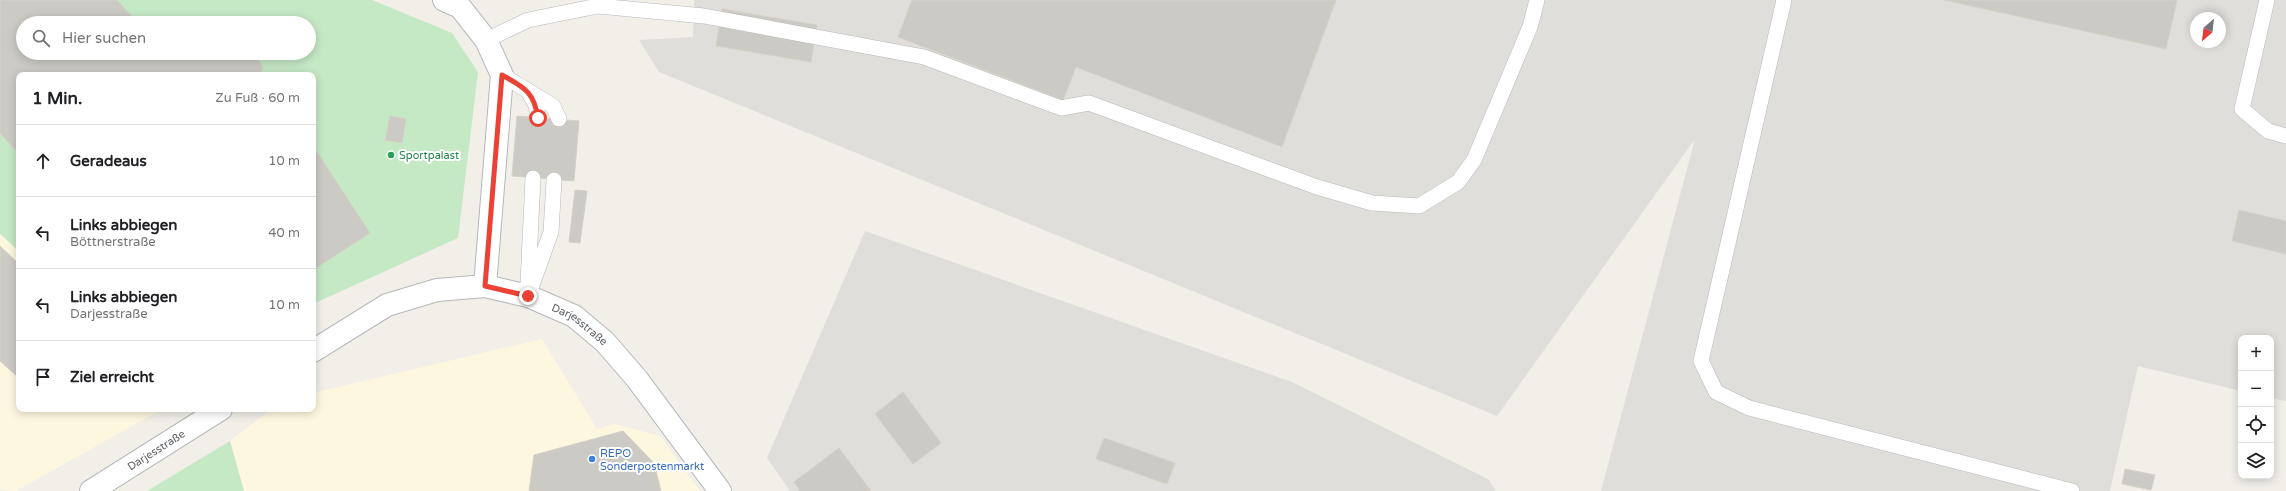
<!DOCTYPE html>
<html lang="de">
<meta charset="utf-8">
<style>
:root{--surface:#fff;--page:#f6f6f6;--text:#202124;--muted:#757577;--line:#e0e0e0}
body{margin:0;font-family:"Varela Round",sans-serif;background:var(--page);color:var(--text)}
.controls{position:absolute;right:12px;bottom:12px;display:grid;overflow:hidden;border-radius:8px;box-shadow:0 2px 10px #0003}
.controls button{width:36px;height:36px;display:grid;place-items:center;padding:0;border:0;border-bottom:1px solid var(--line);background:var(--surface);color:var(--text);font:20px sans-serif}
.compass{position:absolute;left:2190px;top:12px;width:36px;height:36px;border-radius:50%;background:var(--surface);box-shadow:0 2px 10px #0003;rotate:208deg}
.stop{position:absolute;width:12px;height:12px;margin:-9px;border:3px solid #ea4335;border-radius:50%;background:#fff}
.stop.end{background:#ea4335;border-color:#fff;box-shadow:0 1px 4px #0008}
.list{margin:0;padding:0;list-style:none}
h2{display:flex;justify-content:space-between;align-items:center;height:52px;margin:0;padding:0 16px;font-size:17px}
h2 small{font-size:13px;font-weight:400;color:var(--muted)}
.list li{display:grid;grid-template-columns:26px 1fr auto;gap:12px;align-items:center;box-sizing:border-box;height:72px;padding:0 16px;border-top:1px solid var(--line)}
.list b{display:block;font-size:15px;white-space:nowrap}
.list p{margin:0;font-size:13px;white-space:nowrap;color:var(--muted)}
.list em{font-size:13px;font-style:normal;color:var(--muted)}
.icon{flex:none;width:22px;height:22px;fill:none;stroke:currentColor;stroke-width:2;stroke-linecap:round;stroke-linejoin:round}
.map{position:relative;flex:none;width:2286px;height:491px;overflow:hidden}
.search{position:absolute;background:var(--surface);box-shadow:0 2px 10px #0003;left:16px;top:16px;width:300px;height:44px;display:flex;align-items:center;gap:10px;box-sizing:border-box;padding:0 14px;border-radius:22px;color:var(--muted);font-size:15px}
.panel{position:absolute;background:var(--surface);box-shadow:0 2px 10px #0003;left:16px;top:72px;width:300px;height:340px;border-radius:8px}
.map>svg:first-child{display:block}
.commercial{fill:#fef7e0}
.industrial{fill:#e0deda;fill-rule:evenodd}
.green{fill:#c5e8c5;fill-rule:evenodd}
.building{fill:#cccac5;stroke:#d6d1c6}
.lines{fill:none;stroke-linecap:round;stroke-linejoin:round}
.lane-casing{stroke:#b5b8bc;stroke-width:16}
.street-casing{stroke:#b5b8bc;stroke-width:24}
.lane{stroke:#fff;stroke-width:15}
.street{stroke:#fff;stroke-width:22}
.route{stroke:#ea4335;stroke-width:5}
.leisure-dot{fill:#2e9e5b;stroke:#fff;stroke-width:1.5}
.shop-dot{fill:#3f7fe0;stroke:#fff;stroke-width:1.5}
.labels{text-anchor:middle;stroke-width:4;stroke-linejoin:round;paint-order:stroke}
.leisure-label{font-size:11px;fill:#27864d;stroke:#fff;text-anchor:start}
.street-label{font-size:11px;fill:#5f6368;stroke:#fff}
.shop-label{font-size:11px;fill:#366cbe;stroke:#fff;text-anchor:start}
</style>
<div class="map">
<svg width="2286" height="491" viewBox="0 0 2286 491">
<rect width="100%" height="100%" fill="#f1efe8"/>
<path class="commercial" d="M0,234L19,251V409H162L16,491L0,490Z
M542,339L597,429L615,424L660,436L700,491H244L230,441L271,409H313V393Z"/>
<path class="industrial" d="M694,0H2286V401L2271,398V338H2241V391L2138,366L2110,491H1601L1695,139L1497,416L659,72L639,40L693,37ZM2196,18H2220V42H2196Z
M865,231L1292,382L1488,479L1496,491H790L767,458Z"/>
<path class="green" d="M0,0H372L452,33L478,72L458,238L313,304V75H19V251L0,234ZM23,23H309V53H23Z
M230,441L244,491H147Z"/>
<path class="building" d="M0,0H117L138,23H23V53H254L263,67L260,75H19V154L0,133Z
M912,0H1336L1282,147L1076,67L1063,100L898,37Z
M1944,0H2177L2166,49Z
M722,9L817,25L811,62L716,46Z
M390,116L406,119L402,143L385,140Z
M517,116L579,121L574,181L512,176Z
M313,146L370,233L313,270Z
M575,190L587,191L580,243L569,242Z
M2239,210L2286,221V254L2232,241Z
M0,246L19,264V378L0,361Z
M903,392L941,443L913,464L875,414Z
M623,431L654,463L661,491H529L534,455Z
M1104,438L1175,463L1167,484L1096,459Z
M839,448L871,491H800L794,482Z
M2125,469L2155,475L2151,490L2122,484Z"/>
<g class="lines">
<defs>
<path id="lane" d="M1784,0L1701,361L1716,392L1749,408L2072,491
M2267,0L2242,109L2268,131L2286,136
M486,40L528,20L598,6L704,16L924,57L1061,108L1089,103L1317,187L1372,203L1419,206L1458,182L1474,160L1530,27L1537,0
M502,75L553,106L559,119
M528,91L536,105L538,118
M528,283L533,178
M528,296L551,232L554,180"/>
<g id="street">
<path d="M444,0L460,7L486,40L502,75L485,286"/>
<path id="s1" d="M313,351L387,305L437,290L485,286L528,296L574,316L605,342L637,379L720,491"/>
<path id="s2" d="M91,491L221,409"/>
</g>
</defs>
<use href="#lane" class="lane-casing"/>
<use href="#street" class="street-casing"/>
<use href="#lane" class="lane"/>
<use href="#street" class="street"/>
</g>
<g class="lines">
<path class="route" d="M528,296L485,286L502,75C523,87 534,91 538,118"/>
</g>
<circle class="leisure-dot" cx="391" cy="155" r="4"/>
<circle class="shop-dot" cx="592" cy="459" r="4"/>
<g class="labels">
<g class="leisure-label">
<text x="399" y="159">Sportpalast</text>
</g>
<g class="street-label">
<text dy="4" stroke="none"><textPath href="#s1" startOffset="291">Darjesstraße</textPath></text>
<text dy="4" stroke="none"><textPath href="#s2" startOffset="77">Darjesstraße</textPath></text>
</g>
<g class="shop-label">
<text x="600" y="457">REPO<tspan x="600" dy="13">Sonderpostenmarkt</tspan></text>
</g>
</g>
</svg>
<div class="controls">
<button>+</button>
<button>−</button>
<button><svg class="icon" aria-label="locate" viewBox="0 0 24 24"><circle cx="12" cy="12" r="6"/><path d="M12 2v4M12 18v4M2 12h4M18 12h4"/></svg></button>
<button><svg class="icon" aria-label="layers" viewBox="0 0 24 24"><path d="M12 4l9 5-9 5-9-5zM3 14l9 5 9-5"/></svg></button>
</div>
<svg class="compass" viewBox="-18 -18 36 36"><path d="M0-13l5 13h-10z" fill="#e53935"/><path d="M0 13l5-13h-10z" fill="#757577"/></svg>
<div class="stop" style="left:538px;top:118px"></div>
<div class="stop end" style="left:528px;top:296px"></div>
<div class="search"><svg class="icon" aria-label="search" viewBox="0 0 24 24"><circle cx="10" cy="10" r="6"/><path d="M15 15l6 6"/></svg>Hier suchen</div>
<section class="panel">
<h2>1 Min.<small>Zu Fuß · 60 m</small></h2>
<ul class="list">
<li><svg class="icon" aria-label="ahead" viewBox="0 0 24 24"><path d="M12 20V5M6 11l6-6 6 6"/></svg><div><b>Geradeaus</b></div><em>10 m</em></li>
<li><svg class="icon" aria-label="left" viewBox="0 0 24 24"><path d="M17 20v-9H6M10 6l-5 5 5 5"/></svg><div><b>Links abbiegen</b><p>Böttnerstraße</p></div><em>40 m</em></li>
<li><svg class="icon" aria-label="left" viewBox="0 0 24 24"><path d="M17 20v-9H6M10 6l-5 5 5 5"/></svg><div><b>Links abbiegen</b><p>Darjesstraße</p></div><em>10 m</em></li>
<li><svg class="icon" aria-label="arrive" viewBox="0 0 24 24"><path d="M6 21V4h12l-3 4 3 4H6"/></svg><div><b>Ziel erreicht</b></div></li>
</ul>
</section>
</div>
